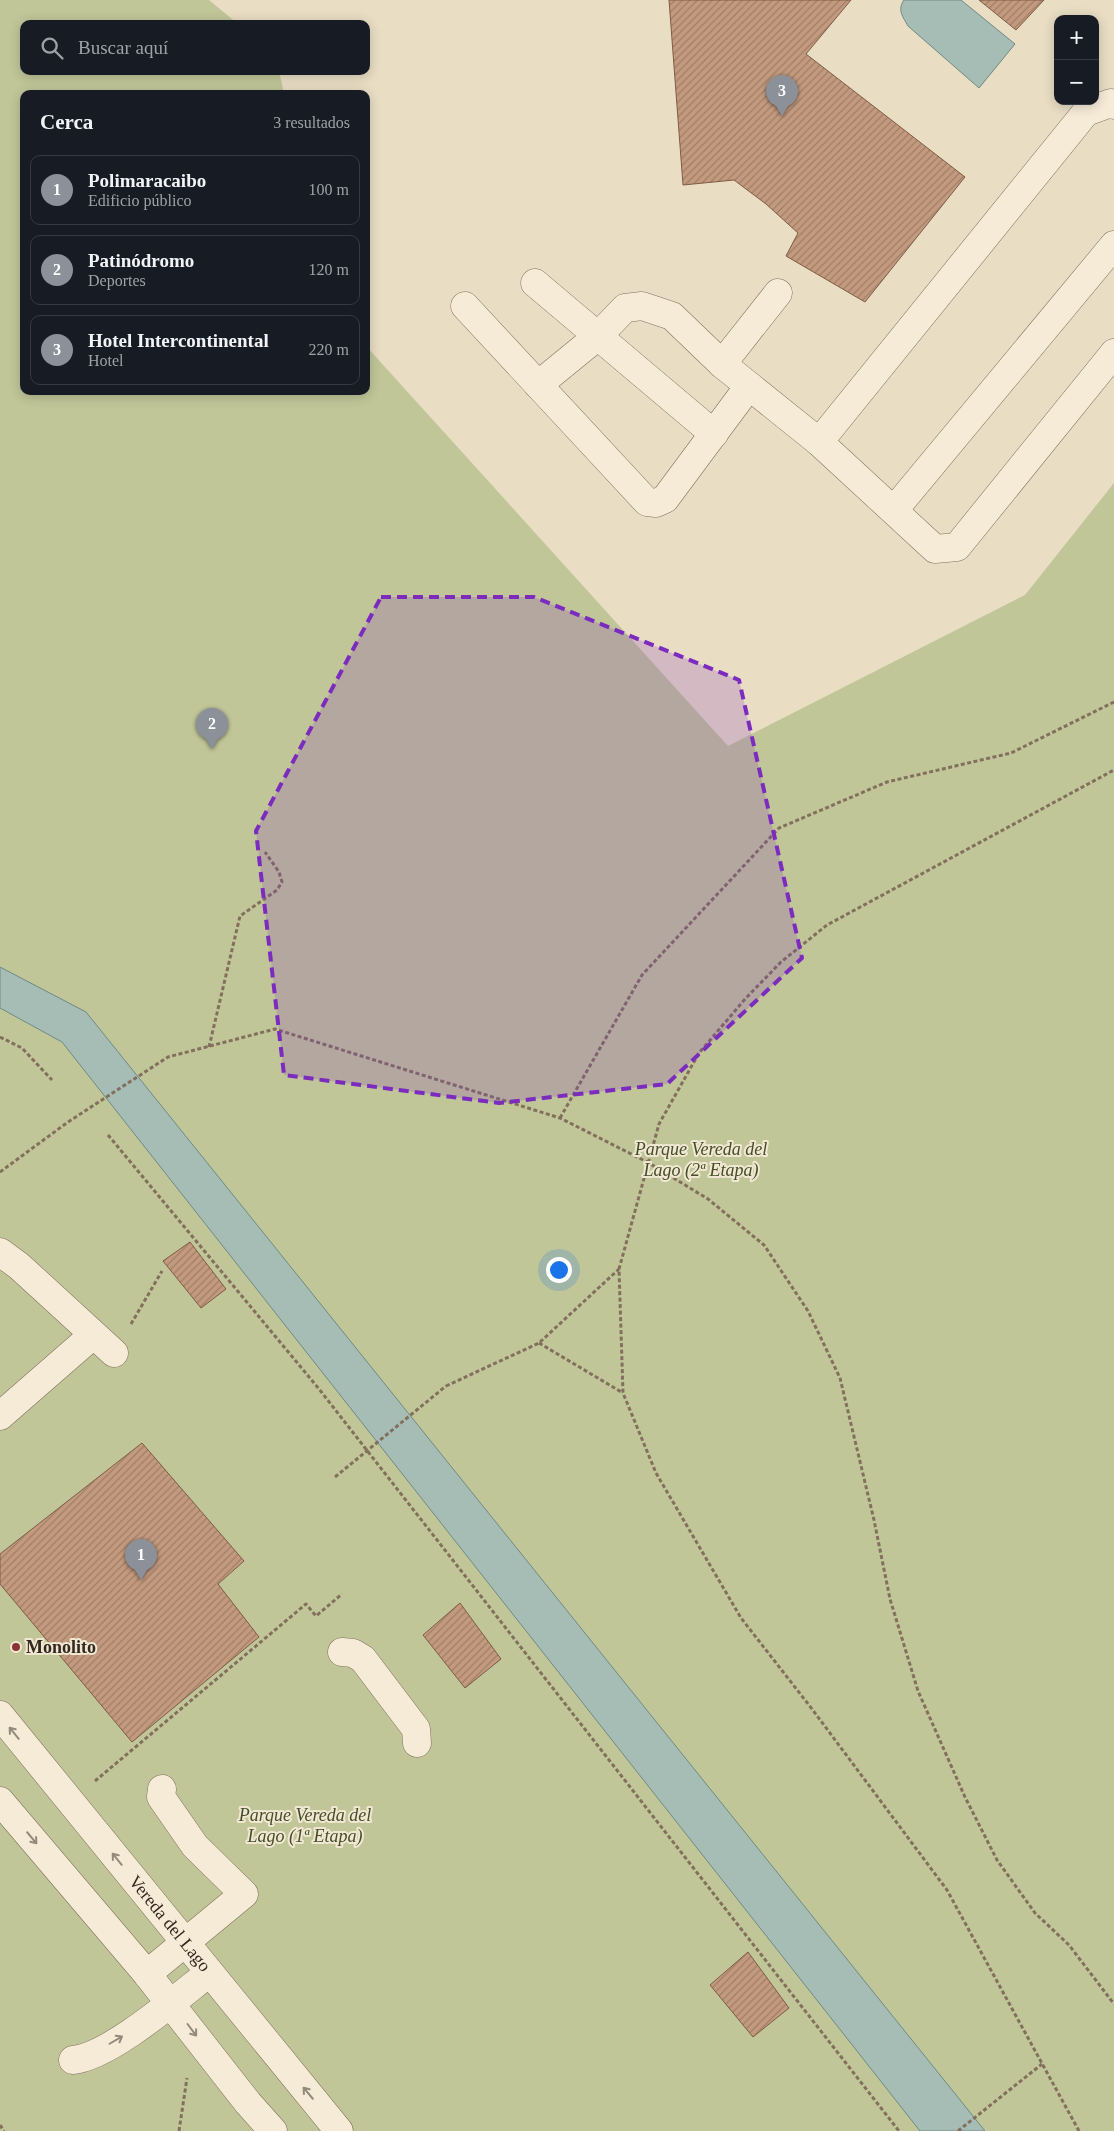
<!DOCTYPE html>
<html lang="es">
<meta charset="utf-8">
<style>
:root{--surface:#171b24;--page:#242831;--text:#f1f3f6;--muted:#9ea1a6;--line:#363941;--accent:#8c9099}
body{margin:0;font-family:"Times New Roman",serif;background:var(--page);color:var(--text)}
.controls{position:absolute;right:15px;top:15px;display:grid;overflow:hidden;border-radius:10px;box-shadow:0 2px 12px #0003}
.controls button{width:45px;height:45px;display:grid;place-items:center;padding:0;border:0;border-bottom:1px solid var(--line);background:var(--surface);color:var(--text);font:25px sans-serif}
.you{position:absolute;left:558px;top:1269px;width:18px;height:18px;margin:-12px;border:4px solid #fff;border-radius:50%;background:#1a73e8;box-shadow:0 0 0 8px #1a73e833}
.badge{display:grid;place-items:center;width:32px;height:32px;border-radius:50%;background:var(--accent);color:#fff;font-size:16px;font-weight:700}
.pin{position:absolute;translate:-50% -41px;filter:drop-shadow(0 1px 2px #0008)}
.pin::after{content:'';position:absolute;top:26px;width:18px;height:15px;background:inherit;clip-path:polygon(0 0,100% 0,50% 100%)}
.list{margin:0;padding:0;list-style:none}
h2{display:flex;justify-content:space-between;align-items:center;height:65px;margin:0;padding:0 20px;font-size:21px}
h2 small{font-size:16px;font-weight:400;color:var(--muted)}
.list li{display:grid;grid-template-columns:32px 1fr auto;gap:15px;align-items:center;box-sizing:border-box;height:70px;margin:0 10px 10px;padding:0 10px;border:1px solid var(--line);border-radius:10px}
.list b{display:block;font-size:19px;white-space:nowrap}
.list p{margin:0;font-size:16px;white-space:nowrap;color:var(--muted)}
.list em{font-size:16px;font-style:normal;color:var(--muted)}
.icon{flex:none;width:28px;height:28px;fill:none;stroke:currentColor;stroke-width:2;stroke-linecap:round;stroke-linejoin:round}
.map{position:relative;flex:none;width:1114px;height:2131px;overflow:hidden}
.search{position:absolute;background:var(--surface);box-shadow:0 2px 12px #0003;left:20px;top:20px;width:350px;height:55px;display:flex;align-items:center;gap:12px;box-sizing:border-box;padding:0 18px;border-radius:10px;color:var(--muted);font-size:19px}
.panel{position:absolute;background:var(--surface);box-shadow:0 2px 12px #0003;left:20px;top:90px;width:350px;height:305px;border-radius:10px}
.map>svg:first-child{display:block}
.green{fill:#c1c699}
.water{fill:#a6bdb6;stroke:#6e8a82}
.building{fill:url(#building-hatch);stroke:#7e5b45}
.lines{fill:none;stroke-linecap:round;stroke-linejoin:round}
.minor-casing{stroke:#82705d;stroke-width:29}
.path{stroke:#82705d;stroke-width:3;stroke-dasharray:4 2.5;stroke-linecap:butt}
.minor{stroke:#f5ebd7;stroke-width:28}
.path-bridge{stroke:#82705d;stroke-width:3;stroke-dasharray:4 2.5;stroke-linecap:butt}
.oneway{stroke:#948a7b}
.marked{fill:#7b2cbf;fill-opacity:0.2;stroke:#7b2cbf;stroke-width:4;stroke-dasharray:10 6;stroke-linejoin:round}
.poi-dot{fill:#8a3335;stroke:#f1e8d3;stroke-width:2}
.labels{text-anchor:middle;stroke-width:4;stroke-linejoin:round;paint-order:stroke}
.park-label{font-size:18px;font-style:italic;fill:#454e28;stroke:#f1e8d3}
.poi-label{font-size:18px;font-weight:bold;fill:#33281f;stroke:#f1e8d3;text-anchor:start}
.street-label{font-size:18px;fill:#33281f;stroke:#f1e8d3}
</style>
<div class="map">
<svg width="1114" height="2131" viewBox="0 0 1114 2131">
<defs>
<pattern id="building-hatch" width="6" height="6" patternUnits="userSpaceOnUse" patternTransform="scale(1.25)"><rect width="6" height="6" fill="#c39a7e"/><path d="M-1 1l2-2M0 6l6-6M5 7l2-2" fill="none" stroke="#9f7e67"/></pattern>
</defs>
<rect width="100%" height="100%" fill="#e9ddc4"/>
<path class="green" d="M0,0H209L238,24H24V71H279L284,94H24V391H366V346L728,746L1025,595L1114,483V2131H0Z"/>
<path class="water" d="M904,0H961L1015,44L979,88L908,26C903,17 897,10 904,0Z
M0,967L86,1012L985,2131H920L62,1042L0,1008Z"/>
<path class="building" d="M669,0H851L806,54L965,177L865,302L786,256L798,233L766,204L734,180L683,185Z
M979,0H1044L1016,30Z
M190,1242L226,1289L201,1308L163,1261Z
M142,1443L244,1561L218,1584L259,1637L132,1742L0,1584V1554Z
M460,1603L501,1659L465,1688L423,1635Z
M748,1952L789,2008L753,2037L710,1985Z"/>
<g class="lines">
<defs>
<g id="minor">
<path d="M1114,105L1111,103L1086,112L819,442L935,549L957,547L1114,353"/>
<path d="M535,283L714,434"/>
<path d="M465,306L647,502L656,503L665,499L749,386"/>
<path d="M722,364L778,293"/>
<path d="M538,385L598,336L625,308L642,306L672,316L722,364L819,442"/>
<path d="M894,510L1114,245"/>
<path d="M0,1252L19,1266L114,1353"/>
<path d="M0,1416L93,1335"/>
<path d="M342,1652L353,1653L363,1659L416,1729L417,1743"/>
<path id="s1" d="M0,1715L339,2131"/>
<path d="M0,1801L147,1974L248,2103L273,2131"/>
<path d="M147,1974L244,1894L195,1846L161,1797L162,1789"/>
<path d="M73,2060C109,2057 178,1997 209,1973"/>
</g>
</defs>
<use href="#minor" class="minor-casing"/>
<path class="path" d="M0,1037L22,1048L52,1080
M209,1047L240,916L277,890L282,882L279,872L265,852
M560,1118L642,975L779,828L887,782L1011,753L1114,702
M108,1135L319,1389L899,2131
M0,1172L68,1122L168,1057L275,1029L560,1118L649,1163L708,1199L764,1245L808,1311L840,1378L874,1520L890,1599L918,1691L965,1797L997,1860L1035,1913L1069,1945L1114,2004
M131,1324L162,1271
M539,1343L623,1393
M446,1386L539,1343L619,1269
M95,1781L306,1604L316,1616L342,1594
M0,2125L4,2131
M179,2131L187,2078
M958,2131L1042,2064
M1079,2131L947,1890L812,1709L741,1618L656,1473L623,1393L619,1269L659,1124L699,1053L746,998L781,962L827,925L1114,770"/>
<use href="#minor" class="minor"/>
<path class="path-bridge" d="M335,1477L446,1386"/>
</g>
<defs><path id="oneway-shaft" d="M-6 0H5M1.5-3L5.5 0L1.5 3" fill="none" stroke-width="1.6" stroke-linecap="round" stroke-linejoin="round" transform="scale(1.25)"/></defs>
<g class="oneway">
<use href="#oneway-shaft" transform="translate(14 1733) rotate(-129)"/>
<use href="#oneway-shaft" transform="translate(32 1838) rotate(50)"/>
<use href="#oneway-shaft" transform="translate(117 1859) rotate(-129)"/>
<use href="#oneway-shaft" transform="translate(192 2030) rotate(53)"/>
<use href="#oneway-shaft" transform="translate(116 2040) rotate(-30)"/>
<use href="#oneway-shaft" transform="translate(308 2093) rotate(-130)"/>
</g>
<path class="marked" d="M381,597H534L739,680L802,958L667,1084L499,1103L284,1075L256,831Z"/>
<circle class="poi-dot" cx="16" cy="1647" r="5"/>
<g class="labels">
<g class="park-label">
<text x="701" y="1155">Parque Vereda del<tspan x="701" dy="21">Lago (2ª Etapa)</tspan></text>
<text x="305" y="1821">Parque Vereda del<tspan x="305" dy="21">Lago (1ª Etapa)</tspan></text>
</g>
<g class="poi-label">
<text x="26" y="1653">Monolito</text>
</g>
<g class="street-label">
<text dy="6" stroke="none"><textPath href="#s1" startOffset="269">Vereda del Lago</textPath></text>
</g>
</g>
</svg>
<div class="controls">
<button>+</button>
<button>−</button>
</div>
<div class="you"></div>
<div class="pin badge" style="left:141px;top:1580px">1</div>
<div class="pin badge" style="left:212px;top:749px">2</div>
<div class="pin badge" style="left:782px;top:116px">3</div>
<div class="search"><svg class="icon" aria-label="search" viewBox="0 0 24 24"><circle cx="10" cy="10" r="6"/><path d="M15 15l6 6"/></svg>Buscar aquí</div>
<section class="panel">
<h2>Cerca<small>3 resultados</small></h2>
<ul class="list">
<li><span class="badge">1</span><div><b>Polimaracaibo</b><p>Edificio público</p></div><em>100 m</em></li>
<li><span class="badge">2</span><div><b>Patinódromo</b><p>Deportes</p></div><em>120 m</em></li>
<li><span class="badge">3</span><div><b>Hotel Intercontinental</b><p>Hotel</p></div><em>220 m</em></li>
</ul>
</section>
</div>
